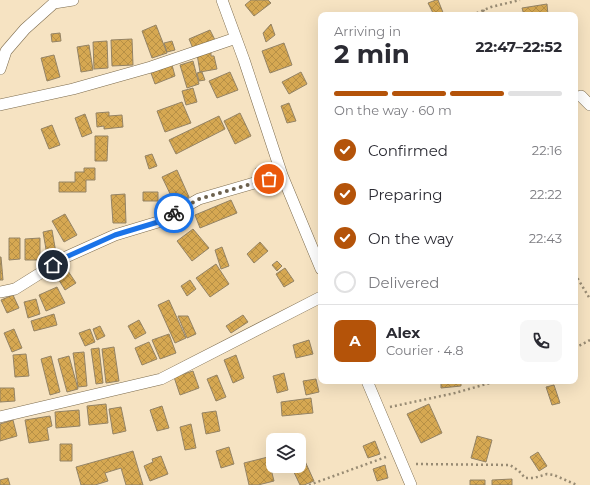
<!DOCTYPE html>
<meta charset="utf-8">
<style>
body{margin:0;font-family:Montserrat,sans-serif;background:#f7f7f7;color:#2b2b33;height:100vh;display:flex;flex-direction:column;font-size:15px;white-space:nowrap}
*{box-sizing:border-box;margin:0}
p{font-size:13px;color:#7c7c81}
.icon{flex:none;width:22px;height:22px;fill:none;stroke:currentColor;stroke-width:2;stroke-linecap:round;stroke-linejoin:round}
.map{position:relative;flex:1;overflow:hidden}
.drawer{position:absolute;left:318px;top:12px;width:260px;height:372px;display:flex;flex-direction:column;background:#fff;border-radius:8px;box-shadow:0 4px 16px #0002}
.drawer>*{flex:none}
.controls{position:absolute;left:266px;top:433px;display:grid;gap:8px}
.controls a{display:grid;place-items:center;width:40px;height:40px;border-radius:8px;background:#fff;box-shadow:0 4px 16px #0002;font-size:20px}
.pin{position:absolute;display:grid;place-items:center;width:34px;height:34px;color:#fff;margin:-17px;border:2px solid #fff;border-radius:50%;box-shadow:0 1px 4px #0007}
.courier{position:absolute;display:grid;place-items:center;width:40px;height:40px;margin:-20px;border:3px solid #1a73e8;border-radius:50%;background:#fff;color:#222;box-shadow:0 1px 5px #0007}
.head em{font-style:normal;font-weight:700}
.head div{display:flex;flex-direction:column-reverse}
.head{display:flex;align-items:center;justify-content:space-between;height:68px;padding:0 16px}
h1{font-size:26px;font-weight:700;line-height:30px}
.bar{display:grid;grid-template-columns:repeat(4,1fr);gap:6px 4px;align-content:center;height:48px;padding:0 16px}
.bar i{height:5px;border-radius:3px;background:#e1e1e2}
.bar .on{background:#b45309}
.bar p{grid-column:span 4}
.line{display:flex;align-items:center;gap:10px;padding:0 16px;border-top:1px solid #e1e1e2}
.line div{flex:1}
.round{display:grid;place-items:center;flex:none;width:42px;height:42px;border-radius:8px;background:#f7f7f7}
ol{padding:0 16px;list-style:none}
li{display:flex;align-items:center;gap:12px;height:44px}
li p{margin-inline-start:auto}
li .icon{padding:4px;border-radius:50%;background:#b45309;color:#fff;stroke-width:4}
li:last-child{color:#7c7c81}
li i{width:22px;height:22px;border:2px solid #e1e1e2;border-radius:50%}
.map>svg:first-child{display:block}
</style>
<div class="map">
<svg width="590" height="485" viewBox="0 0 590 485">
<defs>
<pattern id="building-cross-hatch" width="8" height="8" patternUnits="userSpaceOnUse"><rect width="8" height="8" fill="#d6a852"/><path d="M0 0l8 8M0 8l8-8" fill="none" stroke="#b79046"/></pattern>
</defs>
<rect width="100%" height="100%" fill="#f6e3c2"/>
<!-- building -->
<path fill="url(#building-cross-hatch)" stroke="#948365" d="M251,0H268L271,3L254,16L245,5Z
M436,0H438L444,15H434L428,3Z
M547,4L548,15H524L522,8Z
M271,24L275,35L266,42L263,33Z
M156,25L167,53L152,58L142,31Z
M210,30L216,42L194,51L189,39Z
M60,33L61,41L52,42L51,34Z
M132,39L133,65L112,66L111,40Z
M107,41L108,68L94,69L93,42Z
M172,41L175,50L167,52L164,43Z
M284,43L292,65L270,73L262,51Z
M89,45L93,70L81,72L77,47Z
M211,52V56H214L217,69L200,72L197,54Z
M54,55L60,77L47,81L41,58Z
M193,61L199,84L187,88L180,65Z
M172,65L175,76L155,84L151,73Z
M200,72H202L205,80L199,81L197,73Z
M230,72L238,90L217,98L209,81Z
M301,72L307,84L289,94L282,82Z
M193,88L197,102L186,105L182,91Z
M182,102L191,123L165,132L157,111Z
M289,103L296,121L287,123L281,106Z
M109,112V116L122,115L123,127L104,129V126L97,127L96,113Z
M240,113L251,136L235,144L224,121Z
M85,114L92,133L82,137L75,118Z
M219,116L225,129L176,154L169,140Z
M52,125L60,145L49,149L41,129Z
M95,136H108L107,161H95Z
M152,154L157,166L149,169L145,156Z
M261,165L268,174L262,178L255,169Z
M84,168H95V180H86V192H59V182H75V172H84Z
M177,170L189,197L175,204L162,177Z
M143,192H158V201H143Z
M125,194L126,223H113L111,195Z
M231,200L237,213L200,228L195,215Z
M65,214L77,235L64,242L52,221Z
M193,229L209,248L192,261L177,241Z
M52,230L56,253L47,255L43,232Z
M9,238H20V259L9,260Z
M40,238V260H25V239Z
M260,242L268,251L254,263L247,254Z
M222,247L229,266L221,269L215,250Z
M0,257H1L3,280H0Z
M277,261L282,266L277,271L272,265Z
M216,264L229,284L210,297L196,278Z
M64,265L76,283L65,290L54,272Z
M285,268L294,281L284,287L276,274Z
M190,280L196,289L187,296L181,286Z
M57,287L65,303L46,311L39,295Z
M13,295L19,308L7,313L1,300Z
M36,299L40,314L28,318L24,302Z
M169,300L186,338L175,343L158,305Z
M54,314L57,325L34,331L31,321Z
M243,315L248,322L231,333L226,326Z
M178,316H188L196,334L187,338Z
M139,320L146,333L135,339L128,326Z
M100,326L105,336L97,340L93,329Z
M14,329L22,348L12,352L4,333Z
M90,329L95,342L85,346L79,333Z
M169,334L176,353L160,359L152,340Z
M309,340L313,354L296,358L293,345Z
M149,342L157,359L142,365L135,348Z
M114,347L119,381L106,383L102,349Z
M99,348L103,383L96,384L91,349Z
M84,352L87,386L78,387L73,353Z
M26,354L29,376L15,377L13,355Z
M236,355L244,378L233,383L224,360Z
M51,356L60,392L50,395L41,359Z
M69,356L78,389L67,392L58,359Z
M193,371L199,388L180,395L174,377Z
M284,373L288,390L277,393L273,376Z
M217,375L226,397L216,401L207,379Z
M316,379L319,392L306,395L303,381Z
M441,381H461V386L441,388Z
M554,385L560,403L552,405L546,387Z
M0,388H14L15,401L0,402Z
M311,398L313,413L282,416L281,402Z
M106,404L108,423L89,425L87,406Z
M429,404L442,433L421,443L407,414Z
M162,406L169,428L157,431L150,410Z
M121,407L126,431L113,434L109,409Z
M79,410L80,426L56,428L55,412Z
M216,411L220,431L206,434L202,413Z
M50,416L52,426L47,428L49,440L29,443L25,420Z
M13,420L17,436L0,441V424Z
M191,424L196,448L185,450L180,427Z
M477,436L492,440L486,462L471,458Z
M375,441L380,454L368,458L363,446Z
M60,444H72V461H60Z
M229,447L234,464L221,468L216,451Z
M299,448L314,481L304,485H300L291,466H299Z
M133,451L143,485H126L121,468L105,473L108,481L95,485H81L76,467Z
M538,452L547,466L539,471L530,457Z
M161,456L168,474L150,481L144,466L153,462L152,459Z
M268,457L274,481L258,485H249L244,463Z
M385,465L388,478L377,481L373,469Z
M8,478L10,485H0V480Z
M512,479V485H492V480Z
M470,480H485V485H470Z"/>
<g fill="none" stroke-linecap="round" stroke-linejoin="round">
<defs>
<path id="minor" d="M222,0L244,60L282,175L321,269
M0,69L6,51L25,29L54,3L73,0
M581,96L590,105
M0,105L73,89L151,67L236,38
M0,292L15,289L66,257L115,235L158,222L199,199L282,175
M367,381L411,485
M0,417L161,379L321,297"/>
</defs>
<!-- minor casing -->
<use href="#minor" stroke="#7c6b4d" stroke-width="12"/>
<!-- path -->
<path stroke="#988b73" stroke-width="2.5" stroke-dasharray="2 3" stroke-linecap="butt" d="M483,10L487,15
M472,15L491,7L520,0
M575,274L590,299
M575,348L590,340
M390,407L455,393L497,381
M416,464L510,465L519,471L525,478H534L547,474L554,475L577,485
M309,485L386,457"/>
<!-- minor -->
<use href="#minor" stroke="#fff" stroke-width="11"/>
</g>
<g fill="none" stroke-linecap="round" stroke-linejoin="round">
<!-- done -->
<path stroke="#6c614e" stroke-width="4" stroke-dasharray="0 7.2" d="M174,213L199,199L269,179"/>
<!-- route -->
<path stroke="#1a73e8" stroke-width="5" d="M53,265L66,257L115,235L158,222L174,213"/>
</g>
</svg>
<div class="controls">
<a><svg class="icon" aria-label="layers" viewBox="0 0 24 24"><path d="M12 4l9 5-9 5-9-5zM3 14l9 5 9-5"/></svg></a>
</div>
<div class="pin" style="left:269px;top:179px;background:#ea580c"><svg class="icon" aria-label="bag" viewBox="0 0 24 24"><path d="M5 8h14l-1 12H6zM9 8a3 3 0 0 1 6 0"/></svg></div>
<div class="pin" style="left:53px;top:265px;background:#1f2937"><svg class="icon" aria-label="home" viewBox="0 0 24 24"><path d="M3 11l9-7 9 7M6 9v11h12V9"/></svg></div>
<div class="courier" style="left:174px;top:213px"><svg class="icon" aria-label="bike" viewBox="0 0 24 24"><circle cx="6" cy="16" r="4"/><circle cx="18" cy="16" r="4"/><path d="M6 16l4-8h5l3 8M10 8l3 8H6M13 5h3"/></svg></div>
<section class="drawer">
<div class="head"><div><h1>2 min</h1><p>Arriving in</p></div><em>22:47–22:52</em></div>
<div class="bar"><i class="on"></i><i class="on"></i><i class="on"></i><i></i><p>On the way · 60 m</p></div>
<ol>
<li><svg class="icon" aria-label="check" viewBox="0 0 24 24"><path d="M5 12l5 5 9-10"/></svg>Confirmed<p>22:16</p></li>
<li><svg class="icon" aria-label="check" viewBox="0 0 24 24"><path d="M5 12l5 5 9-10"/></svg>Preparing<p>22:22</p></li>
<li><svg class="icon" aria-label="check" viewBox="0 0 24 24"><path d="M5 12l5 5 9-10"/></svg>On the way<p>22:43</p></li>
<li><i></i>Delivered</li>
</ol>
<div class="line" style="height:72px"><b class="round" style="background:#b45309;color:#fff">A</b><div><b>Alex</b><p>Courier · 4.8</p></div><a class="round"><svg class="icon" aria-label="phone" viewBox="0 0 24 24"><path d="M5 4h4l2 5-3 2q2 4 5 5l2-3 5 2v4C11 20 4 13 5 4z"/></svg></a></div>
</section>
</div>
